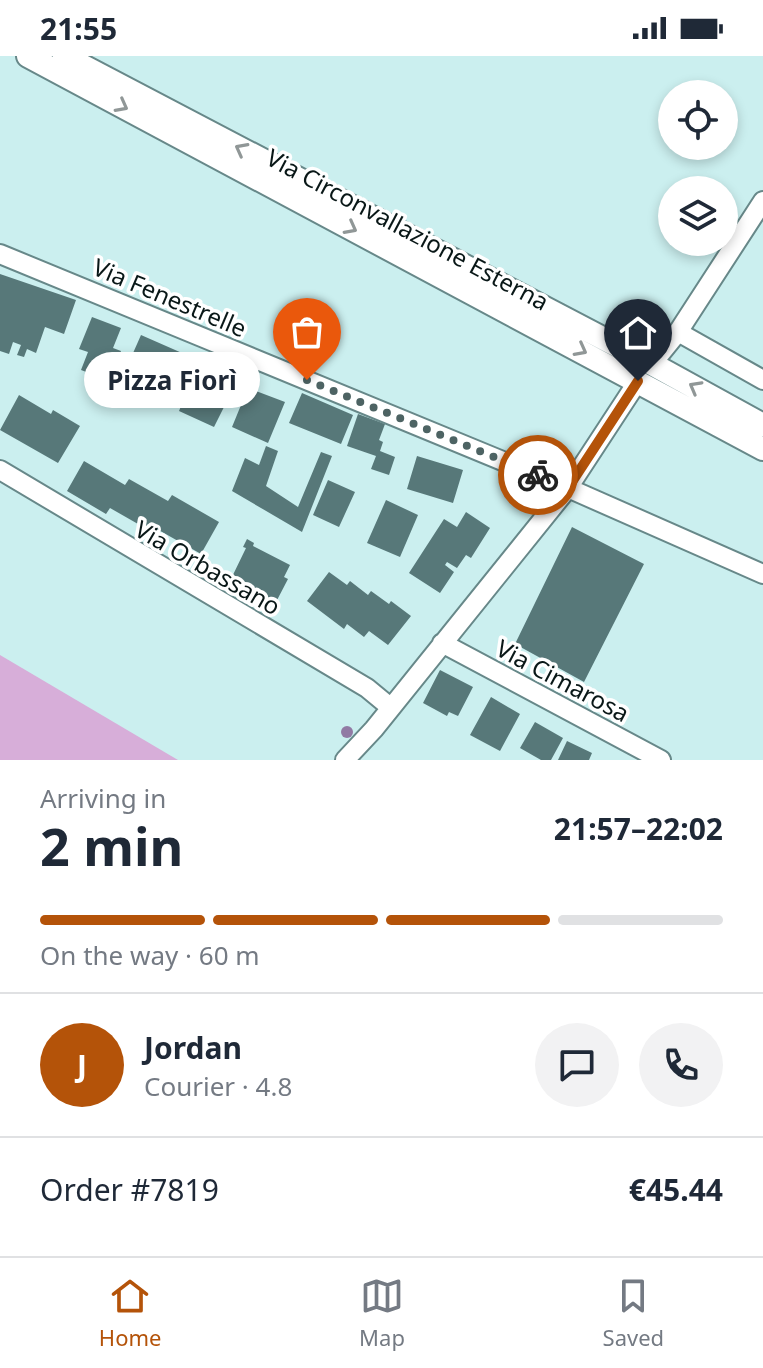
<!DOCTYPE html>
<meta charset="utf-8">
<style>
body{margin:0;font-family:"Noto Sans",sans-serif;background:#f2f2f3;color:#1f2937;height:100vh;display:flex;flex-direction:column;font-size:30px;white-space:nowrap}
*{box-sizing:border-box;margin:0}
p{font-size:26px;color:#747a83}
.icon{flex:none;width:44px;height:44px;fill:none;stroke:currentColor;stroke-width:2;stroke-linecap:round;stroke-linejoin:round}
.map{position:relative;height:704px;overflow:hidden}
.details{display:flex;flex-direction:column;background:#fff;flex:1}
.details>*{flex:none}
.buttons{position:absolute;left:658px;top:24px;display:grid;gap:16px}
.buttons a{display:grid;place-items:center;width:80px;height:80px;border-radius:50%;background:#fff;box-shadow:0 4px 12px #0003;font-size:40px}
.pin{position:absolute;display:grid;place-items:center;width:68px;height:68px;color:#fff;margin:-82px -34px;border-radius:50% 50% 50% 0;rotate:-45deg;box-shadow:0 0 8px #0007}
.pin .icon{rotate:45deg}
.courier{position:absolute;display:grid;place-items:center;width:80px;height:80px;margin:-40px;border:6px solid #b45309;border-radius:50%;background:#fff;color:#222;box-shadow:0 2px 10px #0007}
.bubble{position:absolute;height:56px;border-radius:28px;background:#fff;box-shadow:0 4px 12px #0003;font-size:26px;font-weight:700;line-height:56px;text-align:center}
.headline em{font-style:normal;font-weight:700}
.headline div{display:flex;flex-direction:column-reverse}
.headline{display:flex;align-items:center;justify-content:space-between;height:136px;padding:0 40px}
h1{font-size:52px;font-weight:700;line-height:60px}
.bar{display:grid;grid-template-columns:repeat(4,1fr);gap:12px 8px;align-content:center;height:96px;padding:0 40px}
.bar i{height:10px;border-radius:6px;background:#e0e1e3}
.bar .on{background:#b45309}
.bar p{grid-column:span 4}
.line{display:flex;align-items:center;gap:20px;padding:0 40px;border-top:2px solid #e0e1e3}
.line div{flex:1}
.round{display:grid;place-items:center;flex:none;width:84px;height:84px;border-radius:42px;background:#f2f2f3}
.status{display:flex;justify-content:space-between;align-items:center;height:56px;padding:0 40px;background:#fff;direction:ltr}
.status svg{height:22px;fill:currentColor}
.tab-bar{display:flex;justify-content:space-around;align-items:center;height:112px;border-top:2px solid #e0e1e3;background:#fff;font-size:22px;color:#747a83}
.tab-bar a{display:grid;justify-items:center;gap:4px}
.tab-bar .on{color:#b45309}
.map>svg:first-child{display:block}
</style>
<div class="status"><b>21:55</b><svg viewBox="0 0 49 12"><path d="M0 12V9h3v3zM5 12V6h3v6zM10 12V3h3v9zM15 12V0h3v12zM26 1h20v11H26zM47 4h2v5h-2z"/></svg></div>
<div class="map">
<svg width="763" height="704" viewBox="0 0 763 704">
<rect width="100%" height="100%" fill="#cbefef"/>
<!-- green -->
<path fill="#d7aed9" d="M0,599L178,704H0Z"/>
<!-- building -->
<path fill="#577879" d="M0,218L76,244L64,278L45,271L36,297L27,293L24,301L17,299L21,289L13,286L9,298L0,295Z
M92,261L121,272L113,292L121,295L110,325L81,314L88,296L79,293Z
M141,279L182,297L166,332L126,313Z
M196,314L235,329L214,371L179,355Z
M248,332L285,346L268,387L232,371Z
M302,337L353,359L341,388L289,367Z
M19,339L51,358L53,354L80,370L58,407L0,374Z
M358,358L385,368L379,384L383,386L380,395L395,401L389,419L371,413L376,400L347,390Z
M266,390L278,395L266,430L298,451L321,396L332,400L302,476L232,435L245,402L259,409Z
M417,400L463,414L453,447L407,433Z
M84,405L125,429L129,423L168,445L172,439L219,466L201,498L148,468L145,472L110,452L106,458L67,435Z
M328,424L355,436L339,471L313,459Z
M386,444L418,459L400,501L367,487Z
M466,456L490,472L471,502L466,499L457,512L447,506L445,509L454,516L440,537L409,517L444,463L457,471Z
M572,471L644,508L584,626L515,588Z
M247,483L254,487L253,490L290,509L284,521L288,523L275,548L230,525L246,492L243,491Z
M329,516L347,529L350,525L368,539L371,535L389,548L391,545L411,560L388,589L369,575L364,581L347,568L344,573L307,545Z
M440,614L473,631L458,660L449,656L447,660L423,647Z
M491,641L520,658L500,695L470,679Z
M535,666L563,682L551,704H541L520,692Z
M567,685L592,697L589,704H558Z"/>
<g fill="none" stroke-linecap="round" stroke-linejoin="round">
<defs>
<path id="minor" d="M0,198L568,432L763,518
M678,276L763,324
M652,308L678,276L763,145
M0,414L367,632L390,651
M442,587L661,704
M345,704L374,673L568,432L638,325"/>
<path id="major" d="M28,0L763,393
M64,0L652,308L763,369"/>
</defs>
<!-- minor casing -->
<use href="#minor" stroke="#678889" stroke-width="22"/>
<!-- major casing -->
<use href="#major" stroke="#678889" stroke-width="26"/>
<!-- minor -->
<use href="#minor" stroke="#fff" stroke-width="18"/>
<!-- major -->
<use href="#major" stroke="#fff" stroke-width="22"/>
</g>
<!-- trees -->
<circle fill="#917aa4" cx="347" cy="676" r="6"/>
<!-- one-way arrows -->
<defs><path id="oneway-chevron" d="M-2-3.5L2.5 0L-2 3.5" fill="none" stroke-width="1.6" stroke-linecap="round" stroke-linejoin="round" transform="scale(2)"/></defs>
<g stroke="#909797">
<use href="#oneway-chevron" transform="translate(122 50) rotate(28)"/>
<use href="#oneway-chevron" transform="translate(241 93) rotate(-152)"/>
<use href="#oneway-chevron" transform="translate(351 172) rotate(28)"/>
<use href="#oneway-chevron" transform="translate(581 294) rotate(28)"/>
<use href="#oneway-chevron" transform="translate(695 331) rotate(-151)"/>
</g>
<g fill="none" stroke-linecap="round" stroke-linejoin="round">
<!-- done -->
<path stroke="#4d6363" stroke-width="8" stroke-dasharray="0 14.4" d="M307,324L538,419"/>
<!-- route -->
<path stroke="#b45309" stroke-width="10" d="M538,419L568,432L638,325"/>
</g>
<g text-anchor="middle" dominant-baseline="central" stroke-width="7" stroke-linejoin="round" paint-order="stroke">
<!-- street labels -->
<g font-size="24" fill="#091717" stroke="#fff">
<text transform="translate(408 173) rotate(28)">Via Circonvallazione Esterna</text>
<text transform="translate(170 241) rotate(23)">Via Fenestrelle</text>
<text transform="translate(208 511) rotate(30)">Via Orbassano</text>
<text transform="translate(563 624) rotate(28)">Via Cimarosa</text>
</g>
</g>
</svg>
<div class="buttons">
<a><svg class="icon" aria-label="locate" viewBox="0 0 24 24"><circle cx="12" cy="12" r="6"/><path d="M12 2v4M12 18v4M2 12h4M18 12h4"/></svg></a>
<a><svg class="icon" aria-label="layers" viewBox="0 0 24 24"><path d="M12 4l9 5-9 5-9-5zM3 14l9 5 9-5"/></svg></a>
</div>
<div class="pin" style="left:307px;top:324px;background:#ea580c"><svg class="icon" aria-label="bag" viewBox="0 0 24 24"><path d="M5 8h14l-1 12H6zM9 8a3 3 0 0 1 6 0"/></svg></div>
<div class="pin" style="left:638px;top:325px;background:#1f2937"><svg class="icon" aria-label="home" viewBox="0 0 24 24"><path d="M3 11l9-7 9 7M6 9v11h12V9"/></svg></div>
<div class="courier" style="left:538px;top:419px"><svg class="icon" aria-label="bike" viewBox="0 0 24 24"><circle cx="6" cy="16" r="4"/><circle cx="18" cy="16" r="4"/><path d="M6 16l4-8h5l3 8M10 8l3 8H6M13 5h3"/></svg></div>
<div class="bubble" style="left:84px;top:296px;width:176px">Pizza Fiorì</div>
</div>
<section class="details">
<div class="headline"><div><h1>2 min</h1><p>Arriving in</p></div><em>21:57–22:02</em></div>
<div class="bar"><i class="on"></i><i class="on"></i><i class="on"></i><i></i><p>On the way · 60 m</p></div>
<div class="line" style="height:144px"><b class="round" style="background:#b45309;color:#fff">J</b><div><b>Jordan</b><p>Courier · 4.8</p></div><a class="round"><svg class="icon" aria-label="chat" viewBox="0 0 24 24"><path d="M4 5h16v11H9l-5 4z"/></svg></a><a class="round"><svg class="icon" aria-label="phone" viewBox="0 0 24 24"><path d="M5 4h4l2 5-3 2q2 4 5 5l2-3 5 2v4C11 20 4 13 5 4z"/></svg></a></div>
<div class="line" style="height:104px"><div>Order #7819</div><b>€45.44</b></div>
</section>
<nav class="tab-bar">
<a class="on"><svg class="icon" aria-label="home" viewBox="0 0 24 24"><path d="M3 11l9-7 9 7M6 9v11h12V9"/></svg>Home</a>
<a><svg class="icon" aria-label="map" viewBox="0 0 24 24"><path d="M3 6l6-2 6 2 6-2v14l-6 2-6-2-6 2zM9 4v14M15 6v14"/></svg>Map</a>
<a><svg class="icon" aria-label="saved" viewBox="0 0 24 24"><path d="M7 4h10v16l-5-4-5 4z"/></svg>Saved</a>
</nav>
